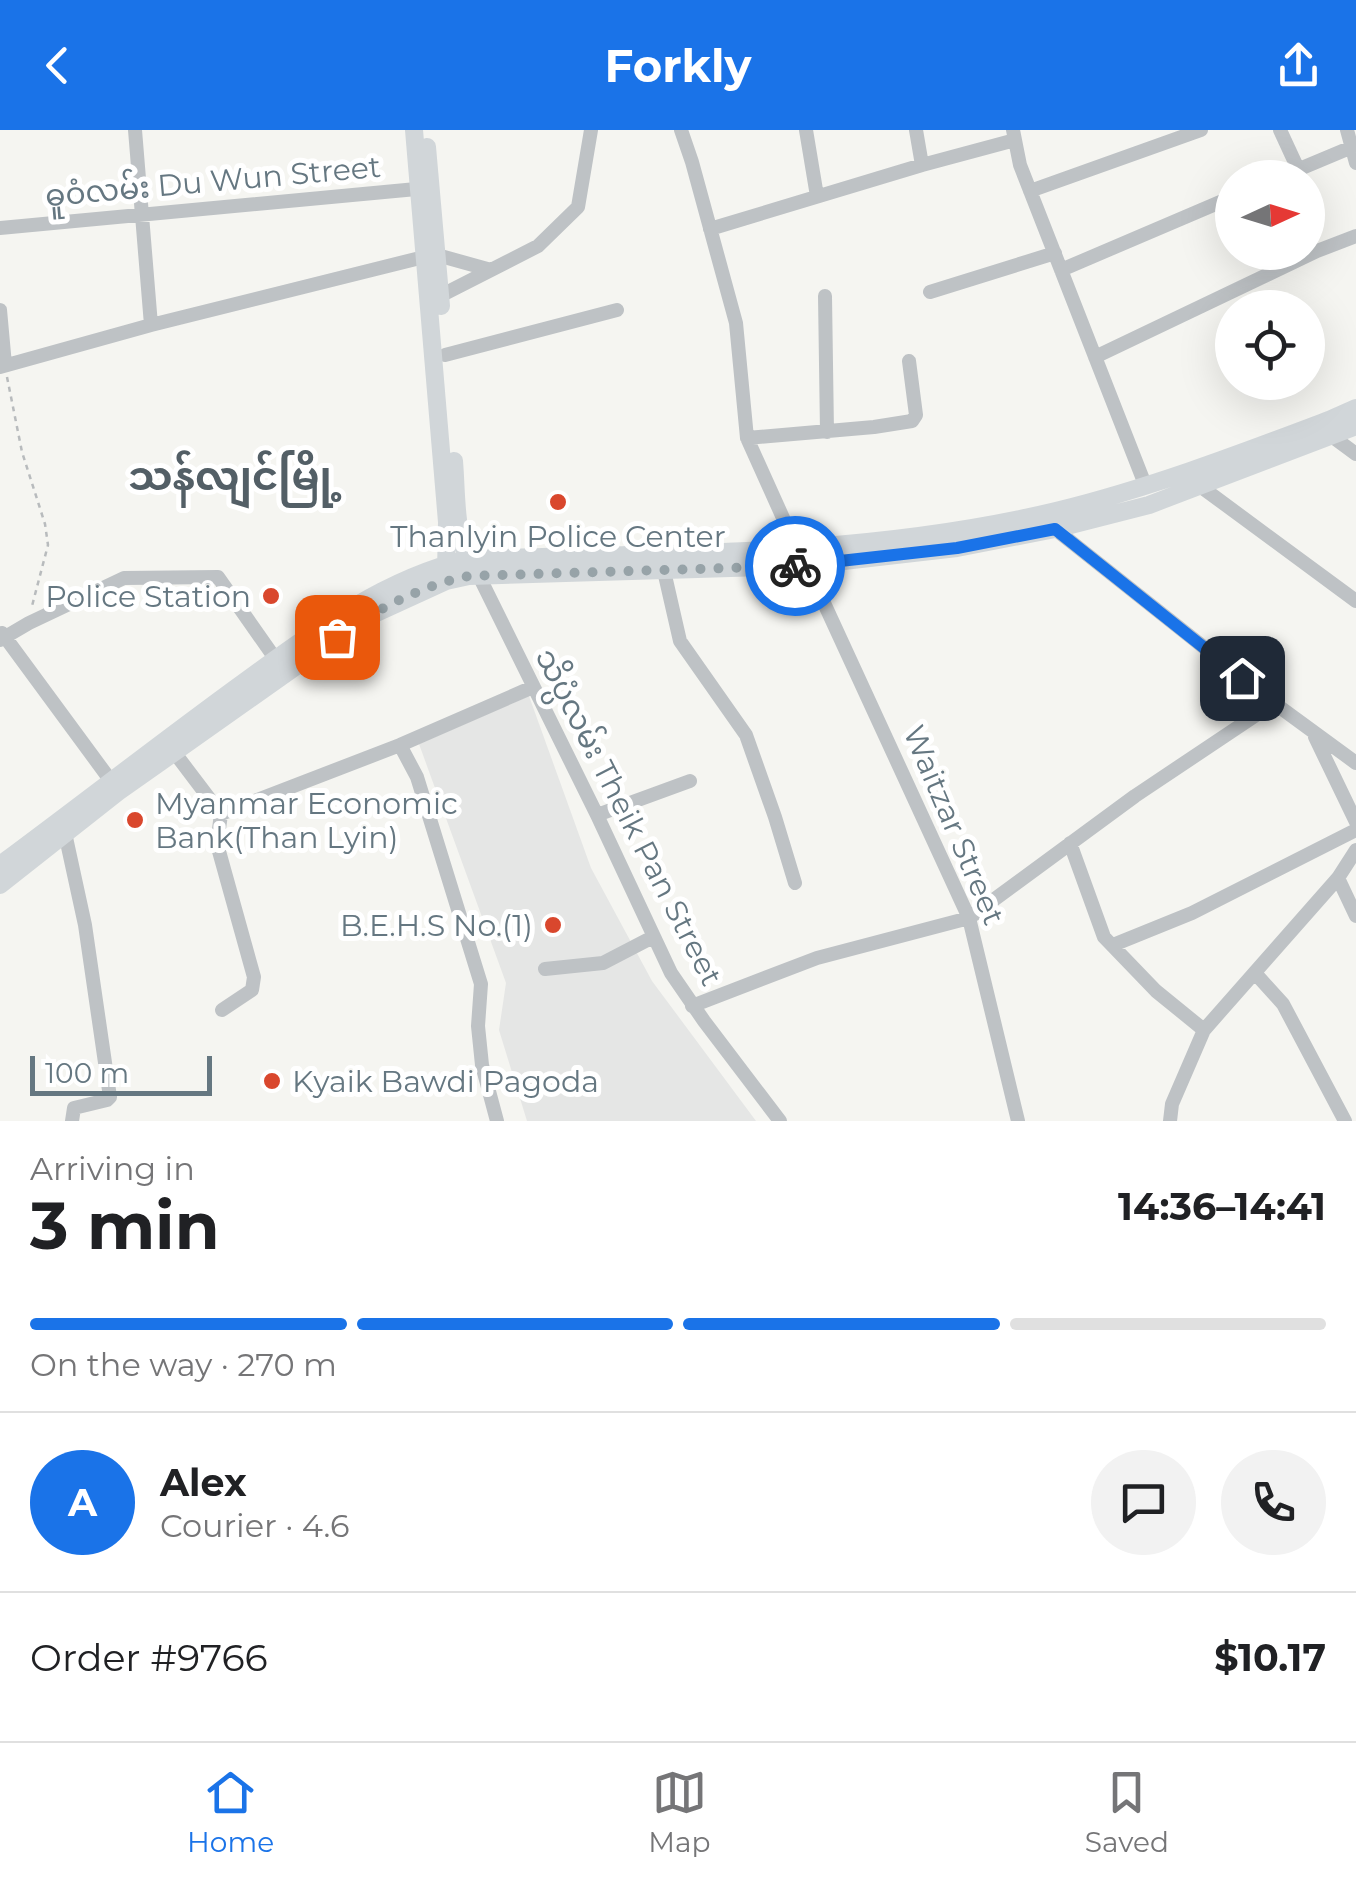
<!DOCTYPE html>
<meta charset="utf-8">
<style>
body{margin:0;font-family:Montserrat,"Noto Sans Myanmar",sans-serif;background:#f2f2f2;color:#202124;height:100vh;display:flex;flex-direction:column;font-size:38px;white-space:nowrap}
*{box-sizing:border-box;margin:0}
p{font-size:32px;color:#757577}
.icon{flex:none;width:55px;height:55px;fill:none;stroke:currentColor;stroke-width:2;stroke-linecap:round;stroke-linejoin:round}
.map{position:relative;height:991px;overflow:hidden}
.side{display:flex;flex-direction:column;background:#fff;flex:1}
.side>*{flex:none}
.needle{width:65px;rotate:86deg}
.buttons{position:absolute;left:1215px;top:30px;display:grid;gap:20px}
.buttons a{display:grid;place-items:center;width:110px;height:110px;border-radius:50%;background:#fff;box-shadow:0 10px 40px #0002;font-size:50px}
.scale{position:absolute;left:30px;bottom:25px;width:182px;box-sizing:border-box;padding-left:10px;border:5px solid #657781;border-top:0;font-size:28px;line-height:35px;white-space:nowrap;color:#657781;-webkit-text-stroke:8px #fff;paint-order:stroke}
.pin{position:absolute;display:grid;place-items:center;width:85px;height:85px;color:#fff;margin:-42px;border-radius:20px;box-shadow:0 5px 15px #0006}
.courier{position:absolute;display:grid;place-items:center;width:100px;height:100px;margin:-50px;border:8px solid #1a73e8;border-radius:50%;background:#fff;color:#222;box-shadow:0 2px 12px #0007}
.headline em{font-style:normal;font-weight:700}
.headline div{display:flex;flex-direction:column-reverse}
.headline{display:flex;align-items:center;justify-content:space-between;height:170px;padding:0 30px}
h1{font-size:65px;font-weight:700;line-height:75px}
.bar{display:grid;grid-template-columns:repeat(4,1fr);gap:15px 10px;align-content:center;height:120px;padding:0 30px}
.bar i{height:12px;border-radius:8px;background:#e0e0e0}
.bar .active{background:#1a73e8}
.bar p{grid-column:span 4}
.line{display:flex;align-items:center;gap:25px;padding:0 30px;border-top:2px solid #e0e0e0}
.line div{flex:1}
.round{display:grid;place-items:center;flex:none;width:105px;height:105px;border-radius:52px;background:#f2f2f2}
header{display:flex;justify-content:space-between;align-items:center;height:130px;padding:0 30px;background:#1a73e8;color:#fff;font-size:45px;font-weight:700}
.tabs{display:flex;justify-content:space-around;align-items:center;height:140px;border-top:2px solid #e0e0e0;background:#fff;font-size:28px;color:#757577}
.tabs a{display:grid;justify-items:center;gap:5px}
.tabs .active{color:#1a73e8}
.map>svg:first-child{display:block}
</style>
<header><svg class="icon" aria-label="back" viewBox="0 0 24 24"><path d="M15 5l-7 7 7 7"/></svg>Forkly<svg class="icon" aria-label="share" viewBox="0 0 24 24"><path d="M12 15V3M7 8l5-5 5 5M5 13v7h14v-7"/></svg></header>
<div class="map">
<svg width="1356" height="991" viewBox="0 0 1356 991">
<rect width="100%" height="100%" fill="#f5f5f1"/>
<!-- built -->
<path fill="#e5e6e5" d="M529,566L591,738L652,851L756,991H527L499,900L506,853L419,614Z"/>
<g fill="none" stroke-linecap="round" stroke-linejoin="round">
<!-- path -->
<path stroke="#b8bbbd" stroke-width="2.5" stroke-dasharray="5 5" stroke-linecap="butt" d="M7,247L22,322L45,394L48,415L32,476"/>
<!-- minor -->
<path stroke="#bec2c5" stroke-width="14" d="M135,0L151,195
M681,0L692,32L736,193L747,308L797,419
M806,0L817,66
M916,0L922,35
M1013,0L1020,35L1146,357
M1280,0L1298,39
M1347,0L1356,33
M1278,48L1352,17
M1030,61L1201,0
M0,98L427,58
M710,99L922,35L1015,10
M1061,140L1232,67
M930,162L1055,123
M440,166L538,116L578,77L591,0
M825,166L827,302
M0,180L5,235
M445,225L617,180
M1095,227L1317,121L1356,106
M0,237L151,195L424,127L437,125L491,140
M1333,307L1356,324
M747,308L874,297L912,291L916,285L909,231
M1200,356L1356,471
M1055,399L1274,573L1356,633
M800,436L818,460L969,788L1018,991
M664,441L680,511L746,605L775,687L795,753
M479,446L597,685L671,843L704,891L780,991
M2,503L111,651
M0,510L29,493L124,448L218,447L279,534
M1315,607L1356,692
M168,614L221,684L217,714L254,847L252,860L222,880
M400,615L417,647L481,854L478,896L482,935L497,991
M221,684L400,615L533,557
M597,685L690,651
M65,703L85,795L110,967L107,970L74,978L72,991
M1070,713L1104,807L1156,861L1204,900
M1338,748L1356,786
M1113,815L1192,783L1356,700
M545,839L603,833L653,807
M1255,843L1283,874L1345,991
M692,876L817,828L969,788L1135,666L1274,573
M1170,991L1172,974L1204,900L1338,748L1356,720"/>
<!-- major -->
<path stroke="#d1d6d9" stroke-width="18" d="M414,0L447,392L446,443
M427,17L441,176
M454,331C457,365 454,408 473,437
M0,735C81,675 159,614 240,555C310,504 382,449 467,429C664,423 864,427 1056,381C1150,358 1239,324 1329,290L1356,278
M0,755L118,662L363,489L446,451L469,446L800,436L957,418L1055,399L1149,375L1356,296"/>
</g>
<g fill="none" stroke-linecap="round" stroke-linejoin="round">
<!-- done -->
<path stroke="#97a3a8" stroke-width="10" stroke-dasharray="0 18" d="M337,507C375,480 423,455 469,446L795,436"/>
<!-- route -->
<path stroke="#1a73e8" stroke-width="12" d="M795,436L957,418L1055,399L1242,548"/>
</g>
<!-- markers -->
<g fill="#d9472d" stroke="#fff" stroke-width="4">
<circle cx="558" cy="372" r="10"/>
<circle cx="271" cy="466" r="10"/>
<circle cx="135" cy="690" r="10"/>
<circle cx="553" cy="795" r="10"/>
<circle cx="272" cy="951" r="10"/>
</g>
<g text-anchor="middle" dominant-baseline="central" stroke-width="10" stroke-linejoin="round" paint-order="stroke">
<!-- street labels -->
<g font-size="30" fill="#657781" stroke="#fff">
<text transform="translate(213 51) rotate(-5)">ဓူဝံလမ်း Du Wun Street</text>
<text transform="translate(629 687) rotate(63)">သိပ္ပံလမ်း Theik Pan Street</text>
<text transform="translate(954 695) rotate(67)">Waitzar Street</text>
</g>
<!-- poi labels -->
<g font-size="30" fill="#657781" stroke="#fff" text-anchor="end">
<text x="558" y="406" text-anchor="middle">Thanlyin Police Center</text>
<text x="251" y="466">Police Station</text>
<text x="155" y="673" text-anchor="start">Myanmar Economic<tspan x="155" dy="34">Bank(Than Lyin)</tspan></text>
<text x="533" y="795">B.E.H.S No.(1)</text>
<text x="292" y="951" text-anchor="start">Kyaik Bawdi Pagoda</text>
</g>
<!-- district labels -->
<g font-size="40" font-weight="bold" fill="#535f66" stroke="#fff">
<text x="235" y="345">သန်လျင်မြို့</text>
</g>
</g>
</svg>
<div class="buttons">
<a><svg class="needle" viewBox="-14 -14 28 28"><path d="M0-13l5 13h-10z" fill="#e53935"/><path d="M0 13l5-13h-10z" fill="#757577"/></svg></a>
<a><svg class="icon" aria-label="locate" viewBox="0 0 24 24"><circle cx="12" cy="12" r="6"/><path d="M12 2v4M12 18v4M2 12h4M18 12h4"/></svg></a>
</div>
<div class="scale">100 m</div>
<div class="pin" style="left:337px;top:507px;background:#ea580c"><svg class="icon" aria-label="bag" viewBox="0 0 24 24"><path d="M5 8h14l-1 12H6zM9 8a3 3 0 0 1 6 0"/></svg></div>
<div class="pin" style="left:1242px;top:548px;background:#1f2937"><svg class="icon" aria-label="home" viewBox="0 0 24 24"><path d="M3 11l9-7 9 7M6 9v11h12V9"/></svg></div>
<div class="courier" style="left:795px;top:436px"><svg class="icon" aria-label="bike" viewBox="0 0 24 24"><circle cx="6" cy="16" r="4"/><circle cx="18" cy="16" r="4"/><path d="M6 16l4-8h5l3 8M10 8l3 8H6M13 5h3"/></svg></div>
</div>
<section class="side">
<div class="headline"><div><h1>3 min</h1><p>Arriving in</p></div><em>14:36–14:41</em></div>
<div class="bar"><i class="active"></i><i class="active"></i><i class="active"></i><i></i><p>On the way · 270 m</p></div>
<div class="line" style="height:180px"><b class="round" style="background:#1a73e8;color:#fff">A</b><div><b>Alex</b><p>Courier · 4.6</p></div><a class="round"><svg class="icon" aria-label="chat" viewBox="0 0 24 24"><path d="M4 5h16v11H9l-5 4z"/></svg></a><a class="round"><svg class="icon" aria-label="phone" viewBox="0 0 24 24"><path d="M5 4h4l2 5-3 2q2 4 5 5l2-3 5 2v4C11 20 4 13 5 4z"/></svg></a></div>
<div class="line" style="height:130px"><div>Order #9766</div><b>$10.17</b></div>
</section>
<nav class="tabs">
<a class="active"><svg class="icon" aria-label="home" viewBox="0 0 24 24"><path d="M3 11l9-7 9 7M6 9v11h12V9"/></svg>Home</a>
<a><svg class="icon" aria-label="map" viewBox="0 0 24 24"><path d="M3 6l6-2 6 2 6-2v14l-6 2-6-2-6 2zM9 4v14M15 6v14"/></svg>Map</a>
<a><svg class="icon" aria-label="saved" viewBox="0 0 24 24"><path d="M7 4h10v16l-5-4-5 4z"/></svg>Saved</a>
</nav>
